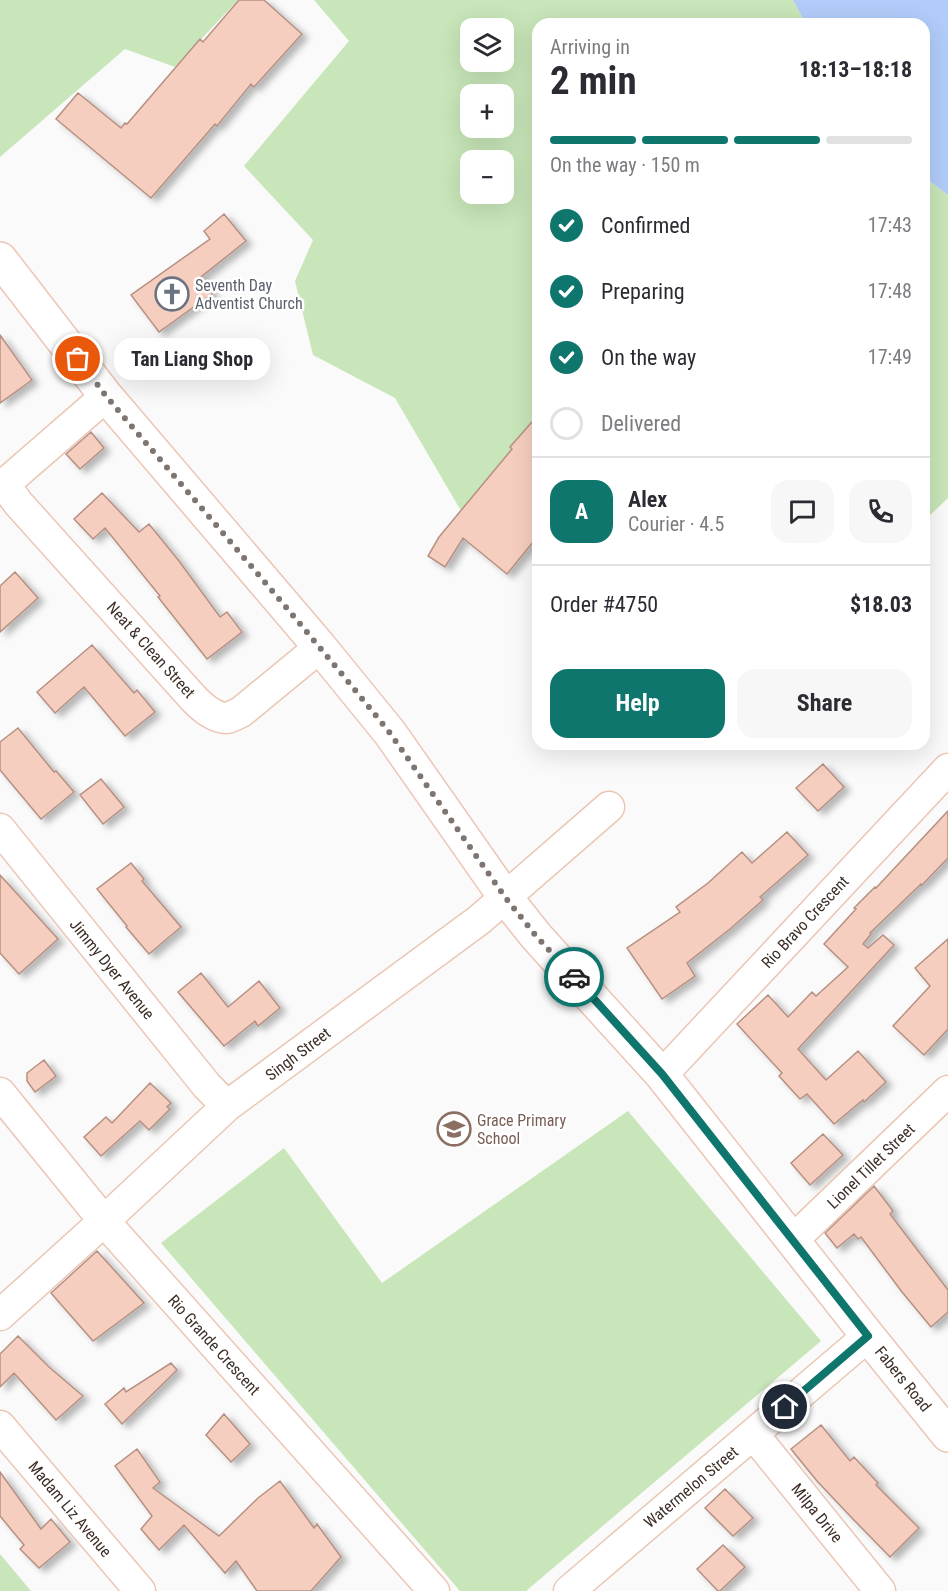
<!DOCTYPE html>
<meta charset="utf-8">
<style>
body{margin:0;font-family:"Roboto Condensed",sans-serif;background:#f7f7f7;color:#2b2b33;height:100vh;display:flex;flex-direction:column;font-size:22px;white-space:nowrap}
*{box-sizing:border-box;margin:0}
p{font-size:20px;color:#7c7c81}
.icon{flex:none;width:33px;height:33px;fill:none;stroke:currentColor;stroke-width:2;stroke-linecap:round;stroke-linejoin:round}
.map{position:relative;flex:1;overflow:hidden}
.side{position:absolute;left:532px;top:18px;width:398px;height:732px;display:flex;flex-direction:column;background:#fff;border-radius:18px;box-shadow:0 6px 24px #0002}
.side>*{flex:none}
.controls{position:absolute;left:460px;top:18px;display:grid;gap:12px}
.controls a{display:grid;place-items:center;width:54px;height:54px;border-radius:12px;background:#fff;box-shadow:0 6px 24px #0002;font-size:30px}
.pin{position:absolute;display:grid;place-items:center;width:51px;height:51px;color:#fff;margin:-26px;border:3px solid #fff;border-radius:50%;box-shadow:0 2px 6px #0007}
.courier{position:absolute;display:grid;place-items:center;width:60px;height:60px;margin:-30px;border:4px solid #0f766e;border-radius:50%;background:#fff;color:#222;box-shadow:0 2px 8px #0007}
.bubble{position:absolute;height:42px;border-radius:18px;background:#fff;box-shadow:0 6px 24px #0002;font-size:20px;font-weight:700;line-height:42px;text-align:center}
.overview em{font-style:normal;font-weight:700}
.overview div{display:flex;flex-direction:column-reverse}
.overview{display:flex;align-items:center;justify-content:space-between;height:102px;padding:0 18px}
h1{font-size:39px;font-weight:700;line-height:45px}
.bar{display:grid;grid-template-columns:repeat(4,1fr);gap:9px 6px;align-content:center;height:72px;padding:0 18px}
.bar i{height:8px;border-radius:4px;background:#e1e1e2}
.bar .on{background:#0f766e}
.bar p{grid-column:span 4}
.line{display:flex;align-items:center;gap:15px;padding:0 18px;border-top:2px solid #e1e1e2}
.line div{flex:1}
.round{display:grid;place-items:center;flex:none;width:63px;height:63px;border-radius:18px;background:#f7f7f7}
ol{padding:0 18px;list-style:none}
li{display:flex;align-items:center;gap:18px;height:66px}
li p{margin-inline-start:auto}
li .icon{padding:6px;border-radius:50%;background:#0f766e;color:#fff;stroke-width:4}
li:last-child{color:#7c7c81}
li i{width:33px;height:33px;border:3px solid #e1e1e2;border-radius:50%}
.button{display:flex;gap:12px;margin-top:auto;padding:12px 18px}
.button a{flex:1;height:69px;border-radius:18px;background:#0f766e;color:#fff;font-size:24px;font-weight:700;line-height:69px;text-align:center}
.button a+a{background:#f7f7f7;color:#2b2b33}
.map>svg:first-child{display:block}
</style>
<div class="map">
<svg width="948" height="1591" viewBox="0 0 948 1591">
<defs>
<filter id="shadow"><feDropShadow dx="6" dy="4" stdDeviation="3" flood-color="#0004"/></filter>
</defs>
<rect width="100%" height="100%" fill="#fafafa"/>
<!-- green -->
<path fill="#c8e6b9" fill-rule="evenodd" d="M0,0H238L175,67L125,49L0,157Z
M314,0H793L806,24H538V440L464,516L395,398L313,355L295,281L313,240L244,166L349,41ZM471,28H504V62H471ZM471,94H504V128H471ZM471,160H504V194H471Z
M924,177L948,195V498L924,521Z
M628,1111L821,1341L526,1591H460L161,1243L284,1148L382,1283Z
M0,1554L31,1591H0Z"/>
<!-- water -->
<path fill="#b1ccf9" d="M793,0H948V195L924,177V24H806Z"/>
<!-- building -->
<path fill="#f6cebf" stroke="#b69082" stroke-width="1.5" filter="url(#shadow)" d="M239,0H264L302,34L254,87L251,84L217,126L215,124L151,198L56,119L78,93L121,128L125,123L127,124L200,39L203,42Z
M224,214L246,241L201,277L213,293L159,332L131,295L210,239L204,231Z
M0,335L32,380L0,403Z
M538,415V536L507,574L463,538L445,567L428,556L439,537L512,449L510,447Z
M91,432L104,448L80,469L66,454Z
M102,493L139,532L149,524L179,561L220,617L227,612L242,632L207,659L158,597L160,596L105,528L93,539L74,519Z
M15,572L38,598L0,632V586Z
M92,645L134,693L137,690L155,712L125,736L84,687L55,713L37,692Z
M18,728L54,772L56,771L74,792L41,819L0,770V742Z
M823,764L844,787L818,811L796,788Z
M101,779L124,807L103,824L80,795Z
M948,811V858L922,885L921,884L870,933L871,934L863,944L868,948L883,935L894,945L798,1049L826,1080L858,1051L886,1082L864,1102L863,1100L834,1124L807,1094L800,1099L779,1076L782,1073L737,1024L768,995L788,1017L812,992L816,996L848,967L824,944L856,909L854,908L875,887L876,888Z
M787,832L808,855L760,897L763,900L730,929L687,963L695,976L662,999L627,948L680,912L676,907L708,883L742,852L752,863Z
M131,863L144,879L142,881L181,927L149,954L126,927L127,926L97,889Z
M0,875L58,939L19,974L0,953Z
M948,939V1029L924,1055L893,1026L930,986L915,968Z
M201,973L228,1007L259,981L280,1008L258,1026L255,1021L224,1046L178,992Z
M44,1060L56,1076L35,1092L27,1081V1073Z
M150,1083L171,1103L167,1107L170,1109L149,1130L140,1121L101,1156L84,1137L106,1117L112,1123Z
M823,1134L843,1155L810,1185L791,1163Z
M874,1186L893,1211L890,1214L948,1290V1312L931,1327L902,1292L861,1237L858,1239L854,1234L837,1248L825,1233Z
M97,1251L144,1303L93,1341L51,1293Z
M18,1336L49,1367L83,1396L56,1420L14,1373L0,1387V1354Z
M171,1363L177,1370L122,1424L105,1404L124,1388L126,1392Z
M224,1414L250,1444L231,1462L206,1435Z
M821,1425L850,1461L854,1457L878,1483L876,1485L919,1528L890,1557L852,1518L817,1481L791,1449Z
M137,1449L160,1482L153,1488L219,1536L258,1498L280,1481L314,1528L317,1524L341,1557L311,1591H257L236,1561L225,1573L184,1525L159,1550L141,1529L152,1516L115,1466Z
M0,1472L41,1529L51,1519L70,1542L39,1568L20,1549L24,1545L0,1516Z
M725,1489L753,1518L733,1536L705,1508Z
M723,1545L745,1567L720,1591H718L697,1569Z"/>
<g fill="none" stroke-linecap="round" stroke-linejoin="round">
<defs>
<path id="minor" d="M4,484L18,503L194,699C202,707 214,718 227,718C231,717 237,714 241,712L320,647
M0,488L106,396
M0,829L207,1086L227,1106
M662,1075L948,769
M0,1093L104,1221L434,1591
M793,1240L948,1091
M0,1315L104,1221L227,1106L479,920L609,807
M0,1426L140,1591
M753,1434L880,1591
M569,1591L868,1336"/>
<path id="major" d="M0,259L106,396L320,647L390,733L505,897L536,936L662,1075L868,1336L948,1435"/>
</defs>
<!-- minor casing -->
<use href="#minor" stroke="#ebc6b4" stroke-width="33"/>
<!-- major casing -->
<use href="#major" stroke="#ebc6b4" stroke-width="36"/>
<!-- minor -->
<use href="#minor" stroke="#fff" stroke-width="30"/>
<!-- major -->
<use href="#major" stroke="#fff" stroke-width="33"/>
</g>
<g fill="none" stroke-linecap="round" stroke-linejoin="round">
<!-- done -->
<path stroke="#7e7570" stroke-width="6" stroke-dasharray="0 10.8" d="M78,359L106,396C201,508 298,619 390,733L505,897L536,936L574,977"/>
<!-- route -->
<path stroke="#0f766e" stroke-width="8" d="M574,977L662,1074L868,1336L785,1407"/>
</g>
<!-- icons -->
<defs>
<symbol id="church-ring" viewBox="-11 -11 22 22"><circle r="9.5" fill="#fff" stroke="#6b7280" stroke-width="1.5"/><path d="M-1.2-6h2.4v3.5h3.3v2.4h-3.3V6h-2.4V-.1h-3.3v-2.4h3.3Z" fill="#6b7280"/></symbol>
<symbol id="school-ring" viewBox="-11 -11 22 22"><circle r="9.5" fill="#fff" stroke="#8d6e63" stroke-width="1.5"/><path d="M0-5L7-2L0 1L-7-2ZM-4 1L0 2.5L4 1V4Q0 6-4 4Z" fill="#8d6e63"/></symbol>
</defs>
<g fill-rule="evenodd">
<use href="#church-ring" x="153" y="275" width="38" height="38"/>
<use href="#school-ring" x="435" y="1110" width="38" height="38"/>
</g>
<g text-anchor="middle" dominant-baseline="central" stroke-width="5" stroke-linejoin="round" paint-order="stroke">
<!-- worship labels -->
<g font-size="16" fill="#5b616d" stroke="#fff" text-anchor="start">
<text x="195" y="285">Seventh Day<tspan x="195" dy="18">Adventist Church</tspan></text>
</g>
<!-- street labels -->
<g font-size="16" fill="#3c2e26" stroke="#fff">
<text transform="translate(151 650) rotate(48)">Neat &amp; Clean Street</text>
<text transform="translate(805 922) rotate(-47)">Rio Bravo Crescent</text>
<text transform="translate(112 969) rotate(51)">Jimmy Dyer Avenue</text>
<text transform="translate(298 1054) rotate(-37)">Singh Street</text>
<text transform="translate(871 1166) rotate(-44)">Lionel Tillet Street</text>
<text transform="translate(214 1345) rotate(48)">Rio Grande Crescent</text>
<text transform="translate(903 1379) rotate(51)">Fabers Road</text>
<text transform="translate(691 1487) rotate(-40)">Watermelon Street</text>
<text transform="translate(70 1509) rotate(50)">Madam Liz Avenue</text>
<text transform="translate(817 1513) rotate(51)">Milpa Drive</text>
</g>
<!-- education labels -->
<g font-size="16" fill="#785e54" stroke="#fff" text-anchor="start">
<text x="477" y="1120">Grace Primary<tspan x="477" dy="18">School</tspan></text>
</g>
</g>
</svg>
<div class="controls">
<a><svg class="icon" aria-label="layers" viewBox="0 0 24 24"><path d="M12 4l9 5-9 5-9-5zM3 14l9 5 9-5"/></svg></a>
<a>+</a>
<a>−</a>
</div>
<div class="pin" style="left:78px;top:359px;background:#ea580c"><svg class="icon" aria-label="bag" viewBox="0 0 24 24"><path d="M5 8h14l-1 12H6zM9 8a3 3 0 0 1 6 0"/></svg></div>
<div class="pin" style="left:785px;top:1407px;background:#1f2937"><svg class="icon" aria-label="home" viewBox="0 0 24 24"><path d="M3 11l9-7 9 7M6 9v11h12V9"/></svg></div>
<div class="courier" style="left:574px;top:977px"><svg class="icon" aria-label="car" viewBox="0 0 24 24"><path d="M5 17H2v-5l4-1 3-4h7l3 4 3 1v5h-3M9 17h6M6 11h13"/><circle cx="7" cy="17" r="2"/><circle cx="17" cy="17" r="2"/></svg></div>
<div class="bubble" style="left:114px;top:338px;width:156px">Tan Liang Shop</div>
<section class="side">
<div class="overview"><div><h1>2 min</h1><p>Arriving in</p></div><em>18:13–18:18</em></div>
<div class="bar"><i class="on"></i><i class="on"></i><i class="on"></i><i></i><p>On the way · 150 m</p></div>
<ol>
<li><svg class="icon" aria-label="check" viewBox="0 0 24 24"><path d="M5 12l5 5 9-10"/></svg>Confirmed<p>17:43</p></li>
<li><svg class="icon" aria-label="check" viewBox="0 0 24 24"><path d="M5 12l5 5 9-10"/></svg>Preparing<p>17:48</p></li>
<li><svg class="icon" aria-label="check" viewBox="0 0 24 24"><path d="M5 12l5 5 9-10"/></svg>On the way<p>17:49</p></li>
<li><i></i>Delivered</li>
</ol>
<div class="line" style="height:108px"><b class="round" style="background:#0f766e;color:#fff">A</b><div><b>Alex</b><p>Courier · 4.5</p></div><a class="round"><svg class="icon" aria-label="chat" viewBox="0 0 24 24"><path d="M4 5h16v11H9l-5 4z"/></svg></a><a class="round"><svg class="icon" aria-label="phone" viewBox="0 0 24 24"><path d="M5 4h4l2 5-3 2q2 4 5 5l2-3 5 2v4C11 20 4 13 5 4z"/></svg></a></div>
<div class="line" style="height:78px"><div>Order #4750</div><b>$18.03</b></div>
<div class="button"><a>Help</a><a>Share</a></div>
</section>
</div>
